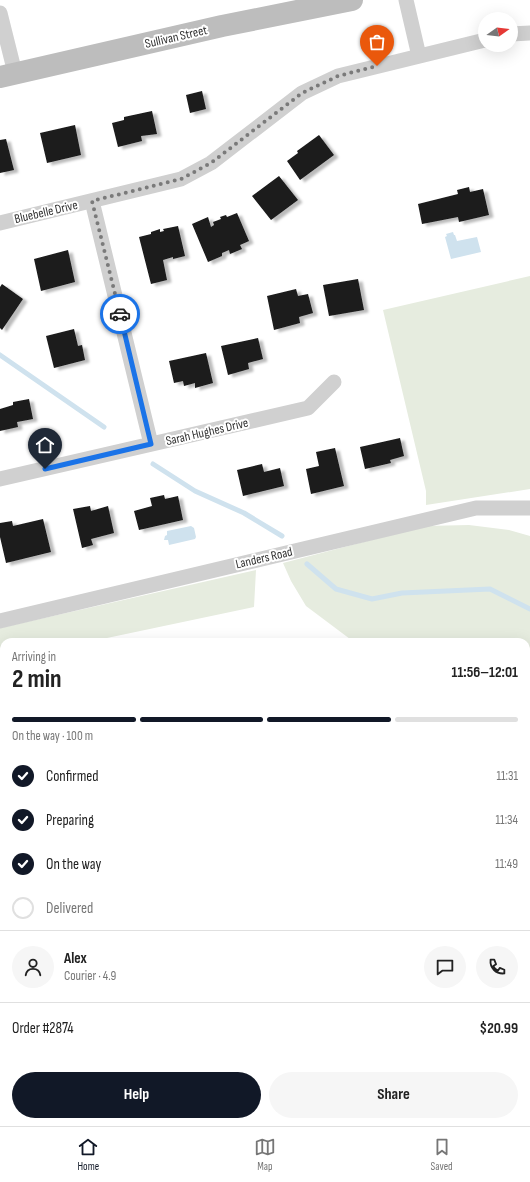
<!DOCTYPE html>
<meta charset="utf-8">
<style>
body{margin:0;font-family:"Sofia Sans Condensed",sans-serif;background:#f6f6f6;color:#222;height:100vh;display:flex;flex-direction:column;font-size:15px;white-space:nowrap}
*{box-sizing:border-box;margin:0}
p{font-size:13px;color:#767676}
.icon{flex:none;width:22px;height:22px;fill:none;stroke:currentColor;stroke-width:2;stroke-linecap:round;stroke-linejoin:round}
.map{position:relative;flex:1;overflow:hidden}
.panel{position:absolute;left:0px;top:638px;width:530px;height:488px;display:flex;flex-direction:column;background:#fff;border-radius:12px 12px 0 0;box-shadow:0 4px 16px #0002}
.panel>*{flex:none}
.needle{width:26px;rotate:76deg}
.fabs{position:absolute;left:478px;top:12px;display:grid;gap:8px}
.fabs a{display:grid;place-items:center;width:40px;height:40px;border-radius:50%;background:#fff;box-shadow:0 4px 16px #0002;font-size:20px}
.pin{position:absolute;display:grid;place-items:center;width:34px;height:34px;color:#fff;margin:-41px -17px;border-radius:50% 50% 50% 0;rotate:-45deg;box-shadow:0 0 4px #0007}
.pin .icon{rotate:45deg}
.courier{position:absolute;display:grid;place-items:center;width:40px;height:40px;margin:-20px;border:3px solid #1a73e8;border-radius:50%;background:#fff;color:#222;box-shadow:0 1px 5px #0007}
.headline em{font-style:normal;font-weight:700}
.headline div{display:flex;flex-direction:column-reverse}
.headline{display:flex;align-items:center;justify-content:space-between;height:68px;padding:0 12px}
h1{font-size:26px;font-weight:700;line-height:30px}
.bar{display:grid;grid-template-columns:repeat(4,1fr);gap:6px 4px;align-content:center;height:48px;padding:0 12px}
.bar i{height:5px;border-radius:3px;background:#e0e0e0}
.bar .on{background:#111827}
.bar p{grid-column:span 4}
.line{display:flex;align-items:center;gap:10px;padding:0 12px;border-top:1px solid #e0e0e0}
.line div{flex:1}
.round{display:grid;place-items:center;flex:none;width:42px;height:42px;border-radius:21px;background:#f6f6f6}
ol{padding:0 12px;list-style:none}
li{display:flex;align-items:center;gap:12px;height:44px}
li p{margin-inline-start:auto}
li .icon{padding:4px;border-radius:50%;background:#111827;color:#fff;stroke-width:4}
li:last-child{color:#767676}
li i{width:22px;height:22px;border:2px solid #e0e0e0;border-radius:50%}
.action{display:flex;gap:8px;margin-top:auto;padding:8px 12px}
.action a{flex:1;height:46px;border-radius:24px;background:#111827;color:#fff;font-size:16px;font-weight:700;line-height:46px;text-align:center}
.action a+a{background:#f6f6f6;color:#222}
.menu{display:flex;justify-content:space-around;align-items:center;height:56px;border-top:1px solid #e0e0e0;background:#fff;font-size:11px;color:#767676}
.menu a{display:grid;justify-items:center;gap:2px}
.menu .on{color:#111827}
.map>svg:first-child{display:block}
</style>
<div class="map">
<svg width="530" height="1126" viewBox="0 0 530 1126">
<defs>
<filter id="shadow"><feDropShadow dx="4.5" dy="2.5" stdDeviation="1" flood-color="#0004"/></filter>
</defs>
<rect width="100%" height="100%" fill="#fff"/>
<!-- green -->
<path fill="#e6ecdf" d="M530,276V489L426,505V491L383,310Z
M469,525L509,530L530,536V750L526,748V642H354L306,606L291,581L283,563L425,526Z
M256,570L254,607L88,642H4V660L0,661V628Z
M0,834H4V880L0,881Z
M408,1122H443L444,1126H409Z"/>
<!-- water -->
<path fill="#cfe2ee" d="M453,232L454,235H455L457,241L477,237L481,252L451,259L445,237L447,236L446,234Z
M191,526L194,528L196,537L195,539L169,545L168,540H164L165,536L167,535V531Z"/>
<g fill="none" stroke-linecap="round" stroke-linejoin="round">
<!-- stream -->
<path stroke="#cfe2ee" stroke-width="5" d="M0,355L104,427
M153,464L195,491L244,513L282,536
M307,564L336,589L372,599L402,593L490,589L530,609"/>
</g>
<!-- building -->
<path fill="#1a1a1a" filter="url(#shadow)" d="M202,91L206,109L190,113L186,95Z
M152,111L157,134L141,136L142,141L118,147L112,123L124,120V117Z
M75,125L81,155L47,163L40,133Z
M319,135L334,155L300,180L287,161L298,153L297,151Z
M6,139L14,170L0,173V140Z
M279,176L298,200L271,220L252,196Z
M469,187L470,192L483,189L489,215L459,222L458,217L422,224L418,204L458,194L457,190Z
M237,213L249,241L240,245L242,249L230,254L229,250L222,253V256L208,262L192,224L208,217L211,227L214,225L213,222L221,219L220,217L226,215L227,217Z
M178,226L185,256L173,259V257L163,260L167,280L151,284L139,237L151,234V232L160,229V232L164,231L163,229Z
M68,250L75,282L41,291L34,259Z
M358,279L364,310L329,316L323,285Z
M2,284L23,299L2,330L0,328V287Z
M296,289L298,296L308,294L313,313L299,317L300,323L274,330L267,296Z
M74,329L78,346L82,345L85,360L54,368L46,336Z
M258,338L263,359L248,363L249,369L228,375L221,346Z
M206,353L213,383L195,388V383L184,386L183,381L174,383L169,361Z
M29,399L33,419L17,422L18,427L0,431V409L13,405V402Z
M400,438L404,456L390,460L391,463L365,469L360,447Z
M335,448L344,486L311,494L306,469L319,466L316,452Z
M262,464L264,472L280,468L284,486L243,496L237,470Z
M164,495L165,499L178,496L183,520L139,530L134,511L152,506L150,498Z
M90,506L91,511L108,506L114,533L91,539L93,545L82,548L73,509Z
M43,519L51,552L6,563L0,537V523L12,521L13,526Z
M0,940L4,955V960L0,961Z
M0,1044L4,1058V1070L2,1072L4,1079L0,1080Z
M138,1122H176V1126H139Z
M181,1122H210V1126H181Z
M213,1122H255L256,1126H213Z
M261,1122H283V1123L262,1126Z
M369,1122H394L395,1126H370Z"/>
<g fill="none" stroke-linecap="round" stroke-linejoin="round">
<!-- minor -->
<path stroke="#d0d0d0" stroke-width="15" d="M406,0L419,56
M0,13L15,73
M511,34L530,33
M92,201L151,444
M0,223L181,179L211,163L302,93L338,76L485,40
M0,479L308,408L334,382
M0,621L476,508H530
M0,993L4,992
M64,1122L65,1126"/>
<!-- secondary -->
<path stroke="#bdbdbd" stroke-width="22" d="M0,77L222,26L352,0"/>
</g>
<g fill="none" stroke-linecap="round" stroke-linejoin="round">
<!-- done -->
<path stroke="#7a7a7a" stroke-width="4" stroke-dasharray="0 7.2" d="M120,314L92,201L181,179L211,163L302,93L338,76L377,66"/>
<!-- route -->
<path stroke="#1a73e8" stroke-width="5" d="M45,469L151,444L120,314"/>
</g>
<g text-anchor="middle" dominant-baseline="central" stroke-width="4" stroke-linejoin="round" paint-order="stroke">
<!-- street labels -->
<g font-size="13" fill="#333" stroke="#fff">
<text transform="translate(176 37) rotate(-13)">Sullivan Street</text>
<text transform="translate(46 212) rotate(-13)">Bluebelle Drive</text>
<text transform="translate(207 432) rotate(-13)">Sarah Hughes Drive</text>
<text transform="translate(264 558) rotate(-13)">Landers Road</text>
</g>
</g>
</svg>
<div class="fabs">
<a><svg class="needle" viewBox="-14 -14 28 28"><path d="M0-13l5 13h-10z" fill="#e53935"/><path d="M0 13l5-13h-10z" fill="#767676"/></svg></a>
</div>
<div class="pin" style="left:377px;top:66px;background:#ea580c"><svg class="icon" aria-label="bag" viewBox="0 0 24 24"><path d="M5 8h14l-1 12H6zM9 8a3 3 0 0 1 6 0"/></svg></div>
<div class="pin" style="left:45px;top:469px;background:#1f2937"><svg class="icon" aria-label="home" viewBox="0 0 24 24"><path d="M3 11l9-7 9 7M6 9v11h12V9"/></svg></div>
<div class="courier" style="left:120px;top:314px"><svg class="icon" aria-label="car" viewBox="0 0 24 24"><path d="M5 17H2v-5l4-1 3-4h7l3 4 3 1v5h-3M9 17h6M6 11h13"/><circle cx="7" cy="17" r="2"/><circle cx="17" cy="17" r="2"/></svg></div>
<section class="panel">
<div class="headline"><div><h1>2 min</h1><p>Arriving in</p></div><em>11:56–12:01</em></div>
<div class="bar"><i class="on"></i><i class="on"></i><i class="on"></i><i></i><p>On the way · 100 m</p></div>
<ol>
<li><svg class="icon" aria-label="check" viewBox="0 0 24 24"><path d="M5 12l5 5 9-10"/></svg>Confirmed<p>11:31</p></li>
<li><svg class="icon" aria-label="check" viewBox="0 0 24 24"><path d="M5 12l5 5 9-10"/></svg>Preparing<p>11:34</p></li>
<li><svg class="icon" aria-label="check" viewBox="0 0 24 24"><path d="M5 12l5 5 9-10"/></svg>On the way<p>11:49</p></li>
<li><i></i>Delivered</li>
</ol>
<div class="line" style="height:72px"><a class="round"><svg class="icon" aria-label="person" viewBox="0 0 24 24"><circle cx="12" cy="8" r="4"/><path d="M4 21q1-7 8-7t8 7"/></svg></a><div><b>Alex</b><p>Courier · 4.9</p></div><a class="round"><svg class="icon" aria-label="chat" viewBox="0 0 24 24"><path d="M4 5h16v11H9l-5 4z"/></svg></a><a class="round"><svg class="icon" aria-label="phone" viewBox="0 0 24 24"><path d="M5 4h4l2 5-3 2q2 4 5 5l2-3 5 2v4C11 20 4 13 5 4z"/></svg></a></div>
<div class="line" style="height:52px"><div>Order #2874</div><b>$20.99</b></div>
<div class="action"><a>Help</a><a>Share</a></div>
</section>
</div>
<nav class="menu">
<a class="on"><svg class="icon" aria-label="home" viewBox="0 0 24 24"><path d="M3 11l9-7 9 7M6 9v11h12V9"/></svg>Home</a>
<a><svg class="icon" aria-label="map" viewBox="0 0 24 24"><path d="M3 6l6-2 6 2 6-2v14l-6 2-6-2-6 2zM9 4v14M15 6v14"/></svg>Map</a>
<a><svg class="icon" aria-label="saved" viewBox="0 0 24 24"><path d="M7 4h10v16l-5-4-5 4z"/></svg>Saved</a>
</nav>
